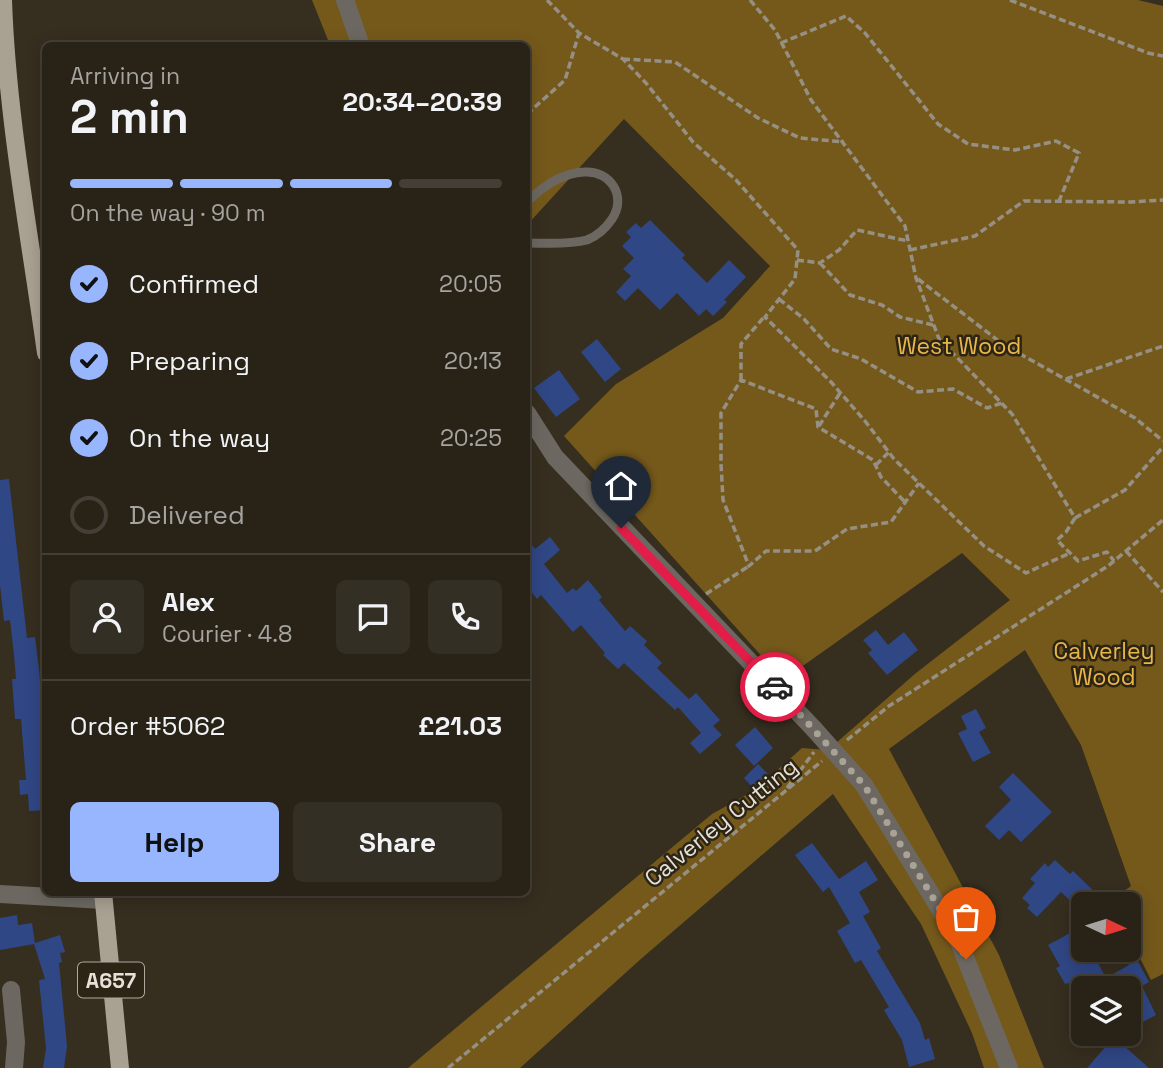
<!DOCTYPE html>
<meta charset="utf-8">
<style>
body{margin:0;font-family:"Space Grotesk",sans-serif;background:#342f24;color:#f1f3f6;height:100vh;display:flex;flex-direction:column;font-size:26px;white-space:nowrap}
*{box-sizing:border-box;margin:0}
p{font-size:23px;color:#a5a4a1}
.icon{flex:none;width:38px;height:38px;fill:none;stroke:currentColor;stroke-width:2;stroke-linecap:round;stroke-linejoin:round}
.map{position:relative;flex:1;overflow:hidden}
.side{position:absolute;left:42px;top:42px;width:488px;height:854px;display:flex;flex-direction:column;background:#282217;border-radius:10px;box-shadow:0 4px 18px #0003,0 0 0 2px #443f36}
.side>*{flex:none}
.needle{width:46px;rotate:94deg}
.tools{position:absolute;left:1071px;top:892px;display:grid;gap:14px}
.tools a{display:grid;place-items:center;width:70px;height:70px;border-radius:10px;background:#282217;box-shadow:0 4px 18px #0003,0 0 0 2px #443f36;font-size:35px}
.pin{position:absolute;display:grid;place-items:center;width:60px;height:60px;color:#fff;margin:-72px -30px;border-radius:50% 50% 50% 0;rotate:-45deg;box-shadow:0 0 7px #0007}
.pin .icon{rotate:45deg}
.courier{position:absolute;display:grid;place-items:center;width:70px;height:70px;margin:-35px;border:5px solid #e11d48;border-radius:50%;background:#fff;color:#222;box-shadow:0 2px 9px #0007}
.overview em{font-style:normal;font-weight:700}
.overview div{display:flex;flex-direction:column-reverse}
.overview{display:flex;align-items:center;justify-content:space-between;height:119px;padding:0 28px}
h1{font-size:46px;font-weight:700;line-height:52px}
.bar{display:grid;grid-template-columns:repeat(4,1fr);gap:10px 7px;align-content:center;height:84px;padding:0 28px}
.bar i{height:9px;border-radius:5px;background:#443f36}
.bar .selected{background:#97b6fd}
.bar p{grid-column:span 4}
.line{display:flex;align-items:center;gap:18px;padding:0 28px;border-top:2px solid #443f36}
.line div{flex:1}
.round{display:grid;place-items:center;flex:none;width:74px;height:74px;border-radius:10px;background:#342f24}
ol{padding:0 28px;list-style:none}
li{display:flex;align-items:center;gap:21px;height:77px}
li p{margin-inline-start:auto}
li .icon{padding:7px;border-radius:50%;background:#97b6fd;color:#111;stroke-width:4}
li:last-child{color:#a5a4a1}
li i{width:38px;height:38px;border:4px solid #443f36;border-radius:50%}
.primary-button{display:flex;gap:14px;margin-top:auto;padding:14px 28px}
.primary-button a{flex:1;height:80px;border-radius:10px;background:#97b6fd;color:#111;font-size:28px;font-weight:700;line-height:80px;text-align:center}
.primary-button a+a{background:#342f24;color:#f1f3f6}
.map>svg:first-child{display:block}
</style>
<div class="map">
<svg width="1163" height="1068" viewBox="0 0 1163 1068">
<rect width="100%" height="100%" fill="#362e1f"/>
<!-- forest -->
<path fill="#75591b" d="M312,0H1138L1163,6V974L1151,980L1129,936V905H1113L1111,901L1131,886L1081,745L1025,650L889,749L999,955L1044,1068H984L972,1033L921,924L833,794L642,958L520,1068H408L712,814L755,790L802,748L828,750L916,673L1010,600L962,553L783,680L564,436L616,384L723,318L770,266L624,119L527,225V46L330,45Z"/>
<!-- building -->
<path fill="#304785" d="M650,220L685,255L682,258L707,283L729,260L746,277L724,300L727,302L713,316L706,309L699,316L677,293L660,310L638,288L625,301L616,292L631,276L623,269L634,258L622,246L631,237L626,232L636,223L641,228Z
M597,339L621,369L605,382L581,352Z
M559,370L580,399L556,417L534,388Z
M9,479L27,638L35,637L39,670L46,742V810L29,811L28,794L20,795L19,780H26L21,719H15L12,679H16L14,655L10,620L4,621L0,585V480Z
M550,537L560,550L544,564L567,593L573,588L576,591L588,580L602,597L599,600L625,631L630,626L647,641L644,645L662,663L657,668L689,699L696,693L720,720L713,726L722,735L700,754L690,743L701,733L678,707L675,710L624,663L618,669L603,655L605,653L581,625L573,632L541,595L537,599L527,586V539L535,549Z
M876,630L888,645L904,632L918,650L887,675L868,653L872,650L863,640Z
M976,709L986,728L979,732L991,753L973,762L958,733L967,729L961,716Z
M755,727L773,748L754,766L735,745Z
M758,764L768,774L753,788L744,778Z
M1013,773L1052,812L1021,842L1009,830L999,840L985,826L1011,800L999,787Z
M812,843L839,879L866,861L878,880L859,892L870,912L863,916L881,948L877,951L920,1023L925,1040L929,1038L935,1059L909,1067L902,1040L884,1010L889,1007L861,960L855,963L837,931L850,923L829,887L823,892L795,855Z
M1055,860L1070,874L1073,871L1101,898L1095,905H1075L1061,892L1037,917L1027,908L1030,905L1022,898L1035,883L1030,879L1045,863L1048,867Z
M17,915L18,925L32,923L35,943L60,935L65,952L60,953L62,962L59,963L67,1046L64,1068H43L46,1048L39,980L45,979L34,944L0,950V918Z
M1083,926V950H1091L1106,978L1129,965V959L1131,964L1137,960L1149,982L1142,986L1156,1015L1129,1029V989H1083V1010L1068,983L1065,984L1056,968L1060,966L1048,945Z
M1114,1037L1149,1068H1087Z"/>
<g fill="none" stroke-linecap="round" stroke-linejoin="round">
<!-- path -->
<path stroke="#969084" stroke-width="3.5" stroke-dasharray="7 3.5" stroke-linecap="butt" d="M547,0L579,33L623,59L646,83L693,142L736,180L798,250L795,279L765,317L831,382L865,421L894,459L984,546L1026,573L1070,553
M750,0L775,30L811,100L905,226L916,278L939,339L1012,414L1075,518L1066,532L1057,540L1078,561L1107,552L1114,561
M1010,0L1148,53L1163,56
M781,43L846,16L865,33L938,124L968,144L1015,150L1056,141L1079,153L1059,201
M623,59L675,62L758,118L800,138L844,142
M527,114L565,80L579,33
M910,250L975,236L1024,201L1131,202L1163,200
M797,260L820,263L839,250L857,230L908,241
M820,263L850,295L882,305L900,317L933,325
M918,279L1004,345L1135,418L1163,441
M779,299L804,319L831,349L861,359L918,392L953,389L987,408L1002,403
M1066,379L1163,346
M741,380V344L764,317
M819,426L840,393
M876,465L889,452
M904,501L881,477L873,460L818,427L816,409L741,380L721,413V464L723,500L749,566L766,551H815L847,529L891,522L919,483
M1075,518L1125,490L1163,447
M1126,551L1163,592
M706,594L749,566
M847,740L889,706L1108,566L1163,520
M787,788L814,752
M448,1068L822,761"/>
<!-- lane -->
<path stroke="#6c6861" stroke-width="9" d="M527,202C542,187 562,173 584,172C611,170 627,197 612,219C606,228 597,236 587,240C569,245 545,243 527,243"/>
<!-- street -->
<path stroke="#6c6861" stroke-width="18" d="M345,0L361,46
M527,413L555,457L814,729
M864,785L957,937L1009,1068
M0,894L103,900
M11,990L16,1042L14,1068"/>
<!-- primary -->
<path stroke="#a9a192" stroke-width="18" d="M3,0C7,118 30,236 46,353
M103,892L120,1068"/>
<!-- street-bridge -->
<path stroke="#6c6861" stroke-width="18" d="M814,729L864,785"/>
</g>
<g fill="none" stroke-linecap="round" stroke-linejoin="round">
<!-- done -->
<path stroke="#a8a297" stroke-width="7" stroke-dasharray="0 12.6" d="M775,687L864,785L957,937L966,959"/>
<!-- route -->
<path stroke="#e11d48" stroke-width="9" d="M621,528L775,687"/>
</g>
<g text-anchor="middle" dominant-baseline="central" stroke-width="5" stroke-linejoin="round" paint-order="stroke">
<!-- shield labels -->
<rect fill="#2c2415" stroke="#aea89e" stroke-width="2" x="78" y="962.5" width="66" height="35" rx="5"/>
<g font-size="21" font-weight="bold" fill="#e6e1d8">
<text x="111" y="980">A657</text>
</g>
<!-- park labels -->
<g font-size="23" fill="#e9b649" stroke="#2c2415">
<text x="959" y="346">West Wood</text>
<text x="1104" y="651">Calverley<tspan x="1104" dy="26">Wood</tspan></text>
</g>
<!-- street labels -->
<g font-size="23" fill="#e6e1d8" stroke="#2c2415">
<text transform="translate(721 822) rotate(-39)">Calverley Cutting</text>
</g>
</g>
</svg>
<div class="tools">
<a><svg class="needle" viewBox="-14 -14 28 28"><path d="M0-13l5 13h-10z" fill="#e53935"/><path d="M0 13l5-13h-10z" fill="#a5a4a1"/></svg></a>
<a><svg class="icon" aria-label="layers" viewBox="0 0 24 24"><path d="M12 4l9 5-9 5-9-5zM3 14l9 5 9-5"/></svg></a>
</div>
<div class="pin" style="left:966px;top:959px;background:#ea580c"><svg class="icon" aria-label="bag" viewBox="0 0 24 24"><path d="M5 8h14l-1 12H6zM9 8a3 3 0 0 1 6 0"/></svg></div>
<div class="pin" style="left:621px;top:528px;background:#1f2937"><svg class="icon" aria-label="home" viewBox="0 0 24 24"><path d="M3 11l9-7 9 7M6 9v11h12V9"/></svg></div>
<div class="courier" style="left:775px;top:687px"><svg class="icon" aria-label="car" viewBox="0 0 24 24"><path d="M5 17H2v-5l4-1 3-4h7l3 4 3 1v5h-3M9 17h6M6 11h13"/><circle cx="7" cy="17" r="2"/><circle cx="17" cy="17" r="2"/></svg></div>
<section class="side">
<div class="overview"><div><h1>2 min</h1><p>Arriving in</p></div><em>20:34–20:39</em></div>
<div class="bar"><i class="selected"></i><i class="selected"></i><i class="selected"></i><i></i><p>On the way · 90 m</p></div>
<ol>
<li><svg class="icon" aria-label="check" viewBox="0 0 24 24"><path d="M5 12l5 5 9-10"/></svg>Confirmed<p>20:05</p></li>
<li><svg class="icon" aria-label="check" viewBox="0 0 24 24"><path d="M5 12l5 5 9-10"/></svg>Preparing<p>20:13</p></li>
<li><svg class="icon" aria-label="check" viewBox="0 0 24 24"><path d="M5 12l5 5 9-10"/></svg>On the way<p>20:25</p></li>
<li><i></i>Delivered</li>
</ol>
<div class="line" style="height:126px"><a class="round"><svg class="icon" aria-label="person" viewBox="0 0 24 24"><circle cx="12" cy="8" r="4"/><path d="M4 21q1-7 8-7t8 7"/></svg></a><div><b>Alex</b><p>Courier · 4.8</p></div><a class="round"><svg class="icon" aria-label="chat" viewBox="0 0 24 24"><path d="M4 5h16v11H9l-5 4z"/></svg></a><a class="round"><svg class="icon" aria-label="phone" viewBox="0 0 24 24"><path d="M5 4h4l2 5-3 2q2 4 5 5l2-3 5 2v4C11 20 4 13 5 4z"/></svg></a></div>
<div class="line" style="height:91px"><div>Order #5062</div><b>£21.03</b></div>
<div class="primary-button"><a>Help</a><a>Share</a></div>
</section>
</div>
